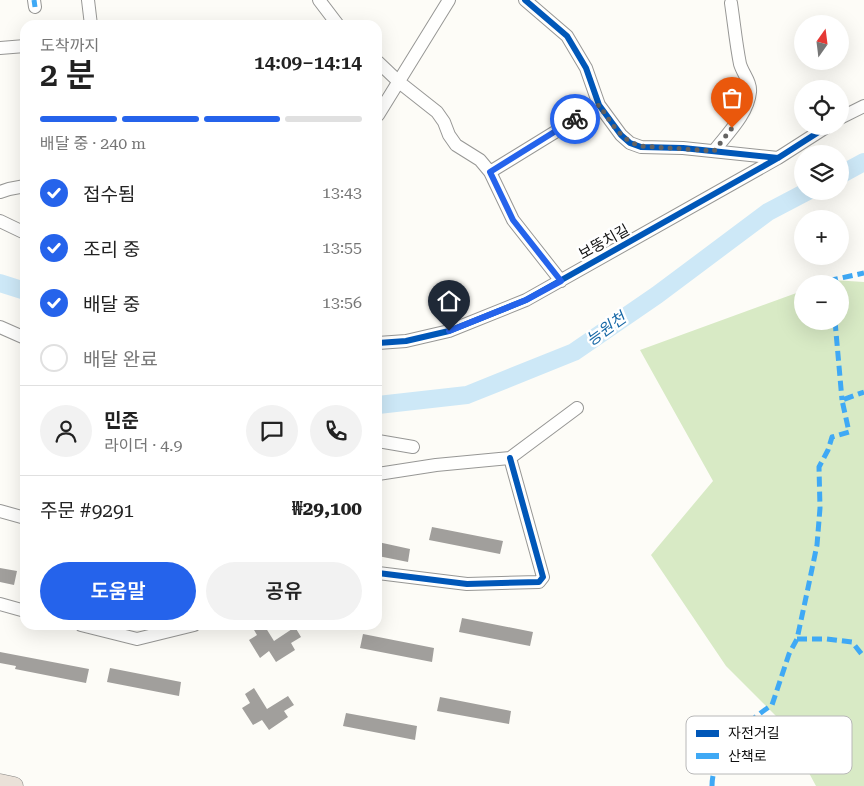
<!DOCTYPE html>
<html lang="ko">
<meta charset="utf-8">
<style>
body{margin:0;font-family:"Roboto Serif","Noto Sans KR",serif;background:#f2f2f2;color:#222;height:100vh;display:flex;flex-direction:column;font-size:19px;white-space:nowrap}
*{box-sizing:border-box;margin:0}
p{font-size:16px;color:#767676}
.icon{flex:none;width:28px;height:28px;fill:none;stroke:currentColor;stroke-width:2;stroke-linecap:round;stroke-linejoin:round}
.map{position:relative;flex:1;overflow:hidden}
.side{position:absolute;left:20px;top:20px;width:362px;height:610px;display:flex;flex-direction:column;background:#fff;border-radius:15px;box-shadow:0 5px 20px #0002}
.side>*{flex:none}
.needle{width:32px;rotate:14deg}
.fabs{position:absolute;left:794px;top:15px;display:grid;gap:10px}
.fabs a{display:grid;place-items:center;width:55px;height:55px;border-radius:50%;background:#fff;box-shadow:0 5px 20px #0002;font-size:25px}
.pin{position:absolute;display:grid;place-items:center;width:42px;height:42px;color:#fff;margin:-51px -21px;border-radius:50% 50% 50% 0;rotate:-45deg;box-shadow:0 0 5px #0007}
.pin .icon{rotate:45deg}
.courier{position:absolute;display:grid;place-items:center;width:50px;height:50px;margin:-25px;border:4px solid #2563eb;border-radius:50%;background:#fff;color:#222;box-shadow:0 1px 6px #0007}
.summary em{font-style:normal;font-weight:600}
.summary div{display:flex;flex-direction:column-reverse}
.summary{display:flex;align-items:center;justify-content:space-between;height:85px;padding:0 20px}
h1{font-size:32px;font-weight:600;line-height:38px}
.bar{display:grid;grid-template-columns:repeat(4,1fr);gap:8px 5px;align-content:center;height:60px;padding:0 20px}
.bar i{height:6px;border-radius:4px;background:#e0e0e0}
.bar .active{background:#2563eb}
.bar p{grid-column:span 4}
.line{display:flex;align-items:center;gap:12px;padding:0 20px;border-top:1px solid #e0e0e0}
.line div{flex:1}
.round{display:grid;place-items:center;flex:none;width:52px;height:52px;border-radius:26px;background:#f2f2f2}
ol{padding:0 20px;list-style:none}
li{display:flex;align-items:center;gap:15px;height:55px}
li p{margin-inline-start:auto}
li .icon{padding:5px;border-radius:50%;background:#2563eb;color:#fff;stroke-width:4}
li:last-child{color:#767676}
li i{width:28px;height:28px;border:2px solid #e0e0e0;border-radius:50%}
.primary-button{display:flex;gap:10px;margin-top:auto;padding:10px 20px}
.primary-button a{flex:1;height:58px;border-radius:30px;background:#2563eb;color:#fff;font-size:20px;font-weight:600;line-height:58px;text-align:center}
.primary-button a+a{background:#f2f2f2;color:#222}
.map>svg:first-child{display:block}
</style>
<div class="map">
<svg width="864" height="786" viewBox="0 0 864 786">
<rect width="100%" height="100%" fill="#fdfcf7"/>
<!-- forest -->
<path fill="#d8eac5" d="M833,280L864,282V786H816L781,721L726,666L651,555L713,481L640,350L802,291V321H840V284H823Z"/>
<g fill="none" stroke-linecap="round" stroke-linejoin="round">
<!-- river -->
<path stroke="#cde8f7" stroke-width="18" d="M840,175L864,162
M0,283L25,291
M378,405L467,395L574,352L657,295L768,212L808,191"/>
</g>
<!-- building -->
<path fill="#a19f9c" d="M432,527L503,541L500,554L429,540Z
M378,542L410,549L408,562L378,556Z
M0,568L17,571L14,585L0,582Z
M462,618L533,632L530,646L459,632Z
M251,625H264L274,641L295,627L301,637L291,643L295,650L276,662L269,651L260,658L249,640L257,635Z
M363,634L434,648L432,662L360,648Z
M0,652L89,669L86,683L15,669L16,666L0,663Z
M110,668L181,682L179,696L107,682Z
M254,688L267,709L288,696L294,705L284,711L288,717L269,730L262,720L253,725L242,708L250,703L245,694Z
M440,697L511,711L509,724L437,711Z
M346,713L417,726L415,740L343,726Z"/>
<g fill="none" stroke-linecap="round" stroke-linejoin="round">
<defs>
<path id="minor" d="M34,0L35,7
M88,0L91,25
M319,0L338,25
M525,0L567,36L586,68L599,105L621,135L630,143L641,147L683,148L778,158
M0,48L25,46
M378,62L399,82L437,112L444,122L449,135L456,145L480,160L490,172L513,220L561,281
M378,115L449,0
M840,118L864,106
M714,151C727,134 748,114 750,92C751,82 743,74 740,64C736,44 734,23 731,3
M490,172L599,105
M0,192L9,189L25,186
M0,221L25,233
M0,327L25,338
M378,343L406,341L449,331L526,300L778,158L828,126
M378,441L413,447
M378,474L436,465L510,458L577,408
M0,511L25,518
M378,573L467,584L539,582L543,577L510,458
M0,604L25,611
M81,625L137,639L194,625"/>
<path id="highway" d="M0,783L14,786"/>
</defs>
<!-- minor casing -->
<use href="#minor" stroke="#979795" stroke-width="14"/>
<!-- highway casing -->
<use href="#highway" stroke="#858482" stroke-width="19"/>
<!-- minor -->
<use href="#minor" stroke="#fffffe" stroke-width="12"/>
<!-- highway -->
<use href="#highway" stroke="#eae1d8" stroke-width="18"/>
<!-- quiet -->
<path stroke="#3fa9f5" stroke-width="5" stroke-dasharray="10 5" stroke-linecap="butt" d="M34,0L35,7
M832,284V280L864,273
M835,321L842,400
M797,639H827L852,642L864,657
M712,786C712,752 746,722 772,705L789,654L797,639L808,588L817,545L820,508L819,467L828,450L832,437L849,432L842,400L864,392"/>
<defs>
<path id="cycleway" d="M525,0L567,36L586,68L599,105L621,135L630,143L641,147L683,148L778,158
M378,343L406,341L449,331L526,300L778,158L828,126
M378,573L467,584L539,582L543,577L510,458"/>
</defs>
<!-- cycleway casing -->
<use href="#cycleway" stroke="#fff" stroke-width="9"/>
<!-- cycleway -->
<use href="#cycleway" stroke="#0057b8" stroke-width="6"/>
</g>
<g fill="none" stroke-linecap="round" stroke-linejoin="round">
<!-- done -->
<path stroke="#646362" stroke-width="5" stroke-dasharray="0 9" d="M575,119L599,105C611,122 620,140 641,146L714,151L732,128"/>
<!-- route -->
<path stroke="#2563eb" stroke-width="6" d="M449,331L526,300L561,281L513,220L490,172L575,119"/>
</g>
<g text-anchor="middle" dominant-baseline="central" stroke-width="5" stroke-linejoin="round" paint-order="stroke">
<!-- street labels -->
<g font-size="15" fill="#111" stroke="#fff">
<text transform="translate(604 242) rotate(-29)">보뚱치길</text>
</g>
<!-- water labels -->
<g font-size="16" font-style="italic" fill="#1768a6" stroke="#fff">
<text transform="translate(606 329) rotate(-36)">능원천</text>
</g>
</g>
<!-- legend -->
<rect x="686" y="716" width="166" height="58" rx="8" fill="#fff" stroke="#b8b8b8" stroke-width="1"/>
<rect x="696" y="730" width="23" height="7" fill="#0057b8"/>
<rect x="696" y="753" width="23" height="6" fill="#3fa9f5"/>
<g font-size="14" fill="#111">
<text x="728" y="738">자전거길</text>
<text x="728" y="761">산책로</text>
</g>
</svg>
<div class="fabs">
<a><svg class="needle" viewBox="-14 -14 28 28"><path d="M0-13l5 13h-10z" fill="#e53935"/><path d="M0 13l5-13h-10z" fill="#767676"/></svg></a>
<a><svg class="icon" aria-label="locate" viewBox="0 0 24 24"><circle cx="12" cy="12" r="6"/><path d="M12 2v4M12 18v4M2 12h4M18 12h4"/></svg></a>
<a><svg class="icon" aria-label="layers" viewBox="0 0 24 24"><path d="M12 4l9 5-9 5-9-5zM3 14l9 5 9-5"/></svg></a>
<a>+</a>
<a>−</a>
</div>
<div class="pin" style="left:732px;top:128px;background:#ea580c"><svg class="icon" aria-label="bag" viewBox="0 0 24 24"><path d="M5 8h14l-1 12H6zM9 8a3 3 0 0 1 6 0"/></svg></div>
<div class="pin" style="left:449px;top:331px;background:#1f2937"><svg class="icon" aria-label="home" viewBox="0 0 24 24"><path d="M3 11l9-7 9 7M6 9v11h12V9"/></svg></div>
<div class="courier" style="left:575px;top:119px"><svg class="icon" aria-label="bike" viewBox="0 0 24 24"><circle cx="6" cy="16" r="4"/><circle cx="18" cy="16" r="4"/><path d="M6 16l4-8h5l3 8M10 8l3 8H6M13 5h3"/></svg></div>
<section class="side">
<div class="summary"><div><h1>2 분</h1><p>도착까지</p></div><em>14:09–14:14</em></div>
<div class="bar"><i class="active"></i><i class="active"></i><i class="active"></i><i></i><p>배달 중 · 240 m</p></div>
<ol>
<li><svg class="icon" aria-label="check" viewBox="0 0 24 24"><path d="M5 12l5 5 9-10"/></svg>접수됨<p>13:43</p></li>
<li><svg class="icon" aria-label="check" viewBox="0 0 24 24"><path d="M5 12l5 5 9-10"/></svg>조리 중<p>13:55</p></li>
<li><svg class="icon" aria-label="check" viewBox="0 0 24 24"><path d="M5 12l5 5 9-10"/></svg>배달 중<p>13:56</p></li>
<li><i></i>배달 완료</li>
</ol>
<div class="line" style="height:90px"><a class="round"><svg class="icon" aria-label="person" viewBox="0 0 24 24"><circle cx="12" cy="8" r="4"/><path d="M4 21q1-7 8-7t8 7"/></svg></a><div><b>민준</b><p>라이더 · 4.9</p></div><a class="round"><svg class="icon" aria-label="chat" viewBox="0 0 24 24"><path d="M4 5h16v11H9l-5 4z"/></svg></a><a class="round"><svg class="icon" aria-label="phone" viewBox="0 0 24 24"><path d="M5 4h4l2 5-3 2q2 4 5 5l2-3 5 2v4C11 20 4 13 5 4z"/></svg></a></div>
<div class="line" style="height:65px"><div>주문 #9291</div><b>₩29,100</b></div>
<div class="primary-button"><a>도움말</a><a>공유</a></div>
</section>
</div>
